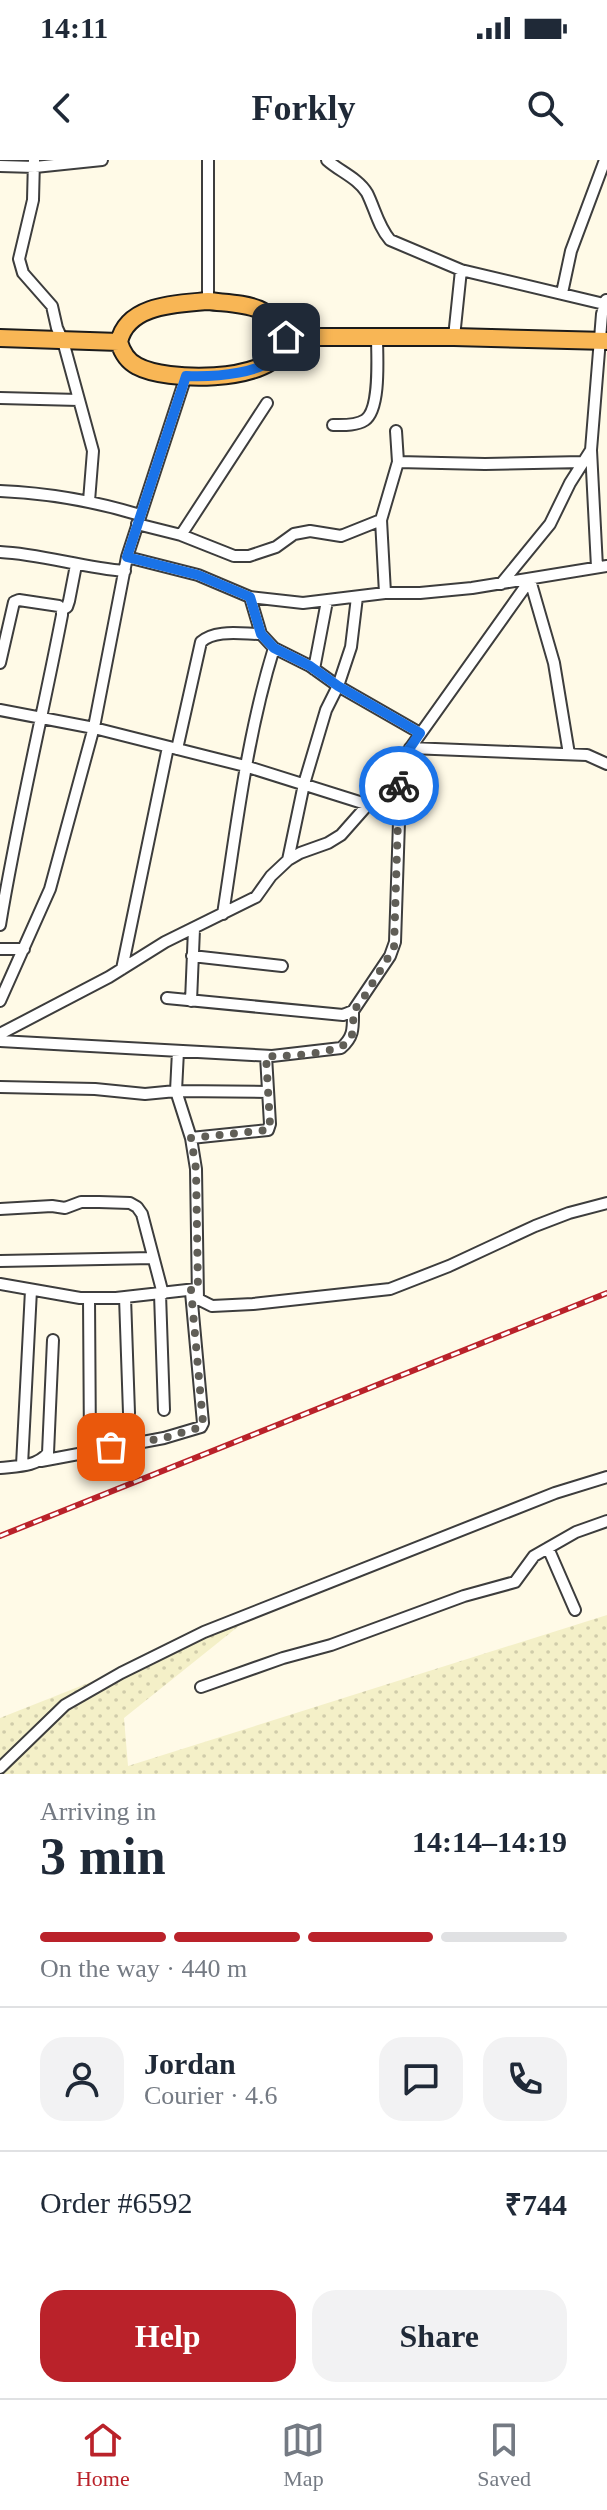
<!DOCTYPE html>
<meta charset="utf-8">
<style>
body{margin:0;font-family:Georgia,serif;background:#f2f2f3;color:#1f2937;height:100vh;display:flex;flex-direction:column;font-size:30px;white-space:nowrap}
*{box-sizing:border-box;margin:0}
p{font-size:26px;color:#747a83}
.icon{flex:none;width:44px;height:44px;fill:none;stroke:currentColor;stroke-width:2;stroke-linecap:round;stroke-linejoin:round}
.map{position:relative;height:1614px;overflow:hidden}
.drawer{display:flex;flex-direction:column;background:#fff;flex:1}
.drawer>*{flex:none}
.pin{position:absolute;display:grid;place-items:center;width:68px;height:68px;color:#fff;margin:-34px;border-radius:16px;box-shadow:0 4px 12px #0006}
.courier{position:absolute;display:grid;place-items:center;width:80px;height:80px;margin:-40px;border:6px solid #1a73e8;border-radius:50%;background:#fff;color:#222;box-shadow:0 2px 10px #0007}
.overview em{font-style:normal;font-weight:800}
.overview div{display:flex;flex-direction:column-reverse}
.overview{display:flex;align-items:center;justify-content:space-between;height:136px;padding:0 40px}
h1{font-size:52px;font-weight:800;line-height:60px}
.bar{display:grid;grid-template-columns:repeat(4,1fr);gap:12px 8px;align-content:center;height:96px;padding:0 40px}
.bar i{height:10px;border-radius:6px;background:#e0e1e3}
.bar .on{background:#ba222a}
.bar p{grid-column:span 4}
.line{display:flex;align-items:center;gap:20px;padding:0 40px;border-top:2px solid #e0e1e3}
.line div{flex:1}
.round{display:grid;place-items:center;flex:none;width:84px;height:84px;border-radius:24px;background:#f2f2f3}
.cta{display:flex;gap:16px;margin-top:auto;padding:16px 40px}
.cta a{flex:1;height:92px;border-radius:24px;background:#ba222a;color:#fff;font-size:32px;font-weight:800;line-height:92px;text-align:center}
.cta a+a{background:#f2f2f3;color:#1f2937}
.status{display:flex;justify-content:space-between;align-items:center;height:56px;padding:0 40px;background:#fff;direction:ltr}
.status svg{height:22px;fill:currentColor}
header{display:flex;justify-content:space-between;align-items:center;height:104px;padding:0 40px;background:#fff;font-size:36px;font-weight:800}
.tabs{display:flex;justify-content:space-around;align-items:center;height:112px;border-top:2px solid #e0e1e3;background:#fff;font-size:22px;color:#747a83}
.tabs a{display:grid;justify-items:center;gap:4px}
.tabs .on{color:#ba222a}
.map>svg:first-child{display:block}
</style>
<div class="status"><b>14:11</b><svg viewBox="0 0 49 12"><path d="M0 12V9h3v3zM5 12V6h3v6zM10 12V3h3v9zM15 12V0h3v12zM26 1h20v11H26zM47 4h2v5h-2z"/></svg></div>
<header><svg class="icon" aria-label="back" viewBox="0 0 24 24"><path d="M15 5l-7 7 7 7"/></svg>Forkly<svg class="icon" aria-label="search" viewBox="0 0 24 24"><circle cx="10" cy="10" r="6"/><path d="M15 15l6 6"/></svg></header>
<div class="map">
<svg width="607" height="1614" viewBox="0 0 607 1614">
<defs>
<pattern id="farmland-dots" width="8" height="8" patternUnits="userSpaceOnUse" patternTransform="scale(2)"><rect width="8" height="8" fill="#f4f0c8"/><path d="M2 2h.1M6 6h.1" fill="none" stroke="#d0ccaa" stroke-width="1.8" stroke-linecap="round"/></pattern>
</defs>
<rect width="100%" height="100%" fill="#fffae7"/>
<!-- farmland -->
<path fill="url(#farmland-dots)" d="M607,1455V1614H0V1558L245,1461L124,1558L128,1606Z"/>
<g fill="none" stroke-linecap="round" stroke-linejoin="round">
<defs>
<path id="minor" d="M34,0L33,40L19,99L23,113L52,146L57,168L63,181L93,291L89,341
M327,0C339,11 358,18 367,33C375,49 378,66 390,80L461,110L604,144
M0,6L35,7L102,0
M562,133L571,91L605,0
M208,141V0
M454,177L461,110
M0,238L79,240
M333,265C342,265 356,266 365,260C381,249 377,195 377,177
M591,290L597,407
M398,302L485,304L583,302
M0,331C48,333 94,341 140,355
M137,364L181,375L234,396H249L276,387L294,374L310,371L341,376L381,360
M181,375L267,243
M0,392C42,394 83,408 125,411
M127,397L198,415L250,437L303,443L385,433H420L472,428L607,406
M530,420L554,503L569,594
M501,424L550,364L570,323L591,290L602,154L606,140
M385,433L381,360L398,302L396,271
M250,437L261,474L274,488L310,506L338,526L420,573
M62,450L67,447L69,441L76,405
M0,503L14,442L19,440L59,446L62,450V455C42,559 17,661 0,765
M314,509L327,441
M0,550L94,568L245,606L369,645
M410,588L587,595L607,604
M177,589L201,482C215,469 242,474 261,474
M288,700L304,624L326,550L338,526L351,487L357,437
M223,754C237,664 247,575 274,488
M0,789H24
M192,796L282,806
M122,809L168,587
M167,838L343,855L353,851L390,796L395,782L401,602
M0,841L50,729L94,567L127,397L186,216
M191,841L194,769
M0,874L109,817L165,782L256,737L271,716L288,700L300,693L328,683L341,675L379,632L530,420
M0,881L272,896L341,888C354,877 353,868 353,851
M178,891L176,931L191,978L196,1009L198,1139L212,1146L253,1144L390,1129L449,1106L535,1066L569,1053L607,1043
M0,927L95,929L145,934L176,931L268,932
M191,978L268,970L270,964L266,896
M0,1049L52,1046L65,1048L81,1042H99L130,1043L137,1047L142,1054L163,1134
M0,1101L153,1098
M0,1124L80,1138H116L196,1129
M160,1134L164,1250
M125,1137L129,1253
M89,1138L90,1290
M41,1301L164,1278L201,1267L203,1263L191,1132
M22,1305L31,1130
M0,1308C18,1306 36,1307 48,1293L53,1180
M548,1388L575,1450
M201,1527L283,1498L331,1485L464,1436L515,1422L534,1396L576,1372L607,1361
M0,1608L65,1545L121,1513L204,1472L555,1333L607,1317"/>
<path id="trunk" d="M208,141C243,145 268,142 286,177C285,181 285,185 283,189C266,223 166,222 137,206C127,201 122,192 119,182C127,144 177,144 208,141Z
M286,177H454L607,181
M0,178L119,182"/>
</defs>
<!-- minor casing -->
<use href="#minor" stroke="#3d3d3d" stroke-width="14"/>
<!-- trunk casing -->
<use href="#trunk" stroke="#1b1b1b" stroke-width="20"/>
<!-- minor -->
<use href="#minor" stroke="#fff" stroke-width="10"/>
<!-- trunk -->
<use href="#trunk" stroke="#f8b655" stroke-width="16"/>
<defs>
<path id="rail" d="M0,1376L607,1133"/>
</defs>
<!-- rail casing -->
<use href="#rail" stroke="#ba222a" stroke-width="6"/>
<!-- rail -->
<use href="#rail" stroke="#fff" stroke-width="3" stroke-dasharray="9" stroke-linecap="butt"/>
</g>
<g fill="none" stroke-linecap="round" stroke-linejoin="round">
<!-- done -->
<path stroke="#605e57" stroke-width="8" stroke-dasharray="0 14.4" d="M111,1287L164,1278L201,1267L203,1263L191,1130L198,1129L196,1009L191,978L268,970L270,964L266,896C283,897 336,894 348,882C355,874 353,862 353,851L361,842L394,788L399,626"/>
<!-- route -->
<path stroke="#1a73e8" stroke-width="10" d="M286,177C285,181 285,185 283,189C269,215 211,217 186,216L127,397L198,415L250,437L261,474L274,488L310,506L338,526L420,573L401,601L399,626"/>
</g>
</svg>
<div class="pin" style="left:111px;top:1287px;background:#ea580c"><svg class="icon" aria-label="bag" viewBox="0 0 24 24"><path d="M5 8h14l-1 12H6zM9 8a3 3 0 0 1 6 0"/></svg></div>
<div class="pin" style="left:286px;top:177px;background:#1f2937"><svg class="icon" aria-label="home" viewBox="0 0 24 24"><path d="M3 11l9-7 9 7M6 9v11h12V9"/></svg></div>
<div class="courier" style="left:399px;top:626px"><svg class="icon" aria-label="bike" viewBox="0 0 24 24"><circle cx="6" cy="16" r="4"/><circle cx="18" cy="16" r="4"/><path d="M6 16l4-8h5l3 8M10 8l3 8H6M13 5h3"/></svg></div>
</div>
<section class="drawer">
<div class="overview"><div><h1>3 min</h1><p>Arriving in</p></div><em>14:14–14:19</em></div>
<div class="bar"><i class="on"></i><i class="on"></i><i class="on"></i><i></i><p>On the way · 440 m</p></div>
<div class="line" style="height:144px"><a class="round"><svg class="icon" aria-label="person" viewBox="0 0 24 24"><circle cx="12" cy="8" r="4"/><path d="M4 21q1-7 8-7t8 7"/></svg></a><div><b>Jordan</b><p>Courier · 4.6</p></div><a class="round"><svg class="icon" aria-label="chat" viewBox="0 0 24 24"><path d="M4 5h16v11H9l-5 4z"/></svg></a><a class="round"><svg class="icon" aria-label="phone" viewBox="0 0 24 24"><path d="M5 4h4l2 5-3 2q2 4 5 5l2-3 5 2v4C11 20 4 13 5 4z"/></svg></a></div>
<div class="line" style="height:104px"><div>Order #6592</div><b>₹744</b></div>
<div class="cta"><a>Help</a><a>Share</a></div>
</section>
<nav class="tabs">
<a class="on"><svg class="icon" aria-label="home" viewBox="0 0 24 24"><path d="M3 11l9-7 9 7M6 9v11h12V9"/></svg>Home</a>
<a><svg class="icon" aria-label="map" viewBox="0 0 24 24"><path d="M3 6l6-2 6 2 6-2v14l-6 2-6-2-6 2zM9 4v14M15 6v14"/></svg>Map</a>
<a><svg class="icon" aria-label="saved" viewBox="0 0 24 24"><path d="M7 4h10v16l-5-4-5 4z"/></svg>Saved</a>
</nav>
